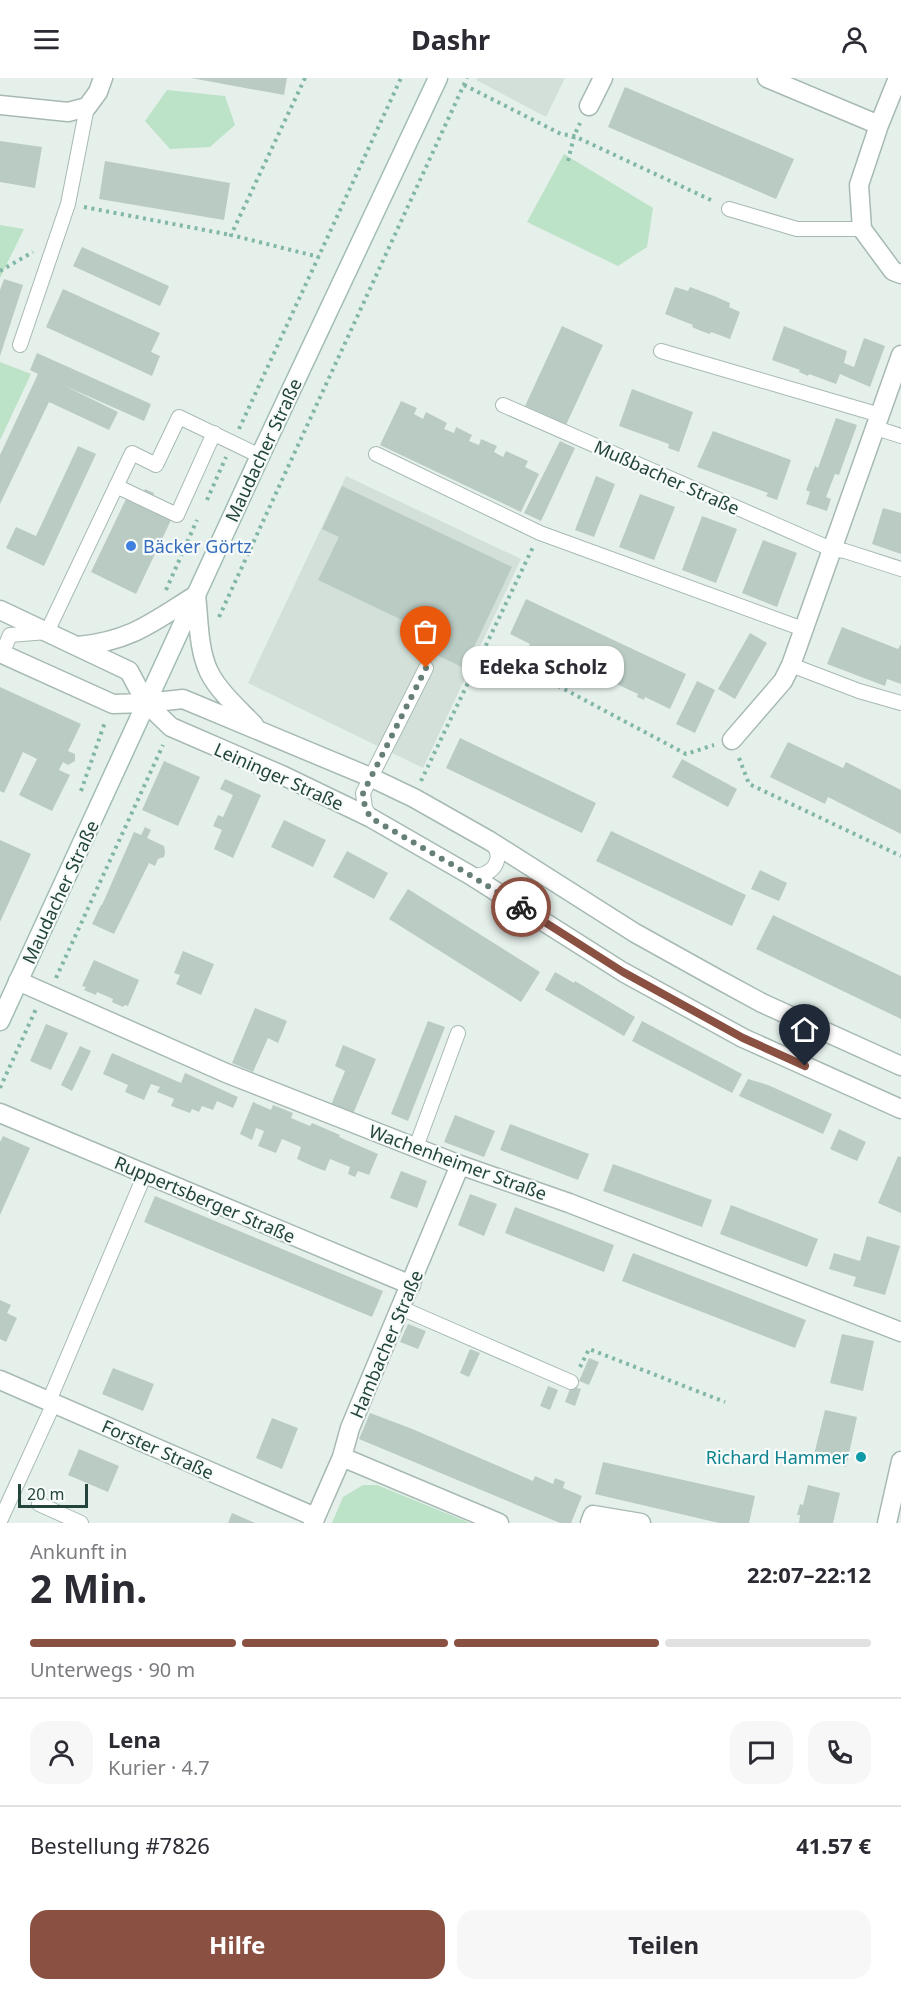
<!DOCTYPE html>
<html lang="de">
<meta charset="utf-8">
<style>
body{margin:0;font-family:"Noto Sans",sans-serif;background:#f7f7f7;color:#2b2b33;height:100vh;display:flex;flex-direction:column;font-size:22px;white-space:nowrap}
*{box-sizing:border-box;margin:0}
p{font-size:20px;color:#7c7c81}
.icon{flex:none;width:33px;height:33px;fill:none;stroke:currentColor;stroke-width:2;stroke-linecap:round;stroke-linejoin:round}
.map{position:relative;height:1445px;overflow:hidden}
.drawer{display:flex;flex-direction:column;background:#fff;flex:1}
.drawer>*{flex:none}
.scale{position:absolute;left:18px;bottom:15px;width:70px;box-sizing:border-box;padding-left:6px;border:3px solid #22443b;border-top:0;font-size:16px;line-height:21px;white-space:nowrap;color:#22443b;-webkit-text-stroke:4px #f7fbf9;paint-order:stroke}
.pin{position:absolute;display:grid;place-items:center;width:51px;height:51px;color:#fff;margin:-62px -26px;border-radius:50% 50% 50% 0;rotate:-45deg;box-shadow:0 0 6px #0007}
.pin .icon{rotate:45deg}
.courier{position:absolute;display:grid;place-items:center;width:60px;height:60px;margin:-30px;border:4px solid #8a5142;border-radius:50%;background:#fff;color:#222;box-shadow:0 2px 8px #0007}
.bubble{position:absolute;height:42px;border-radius:18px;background:#fff;box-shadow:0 2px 4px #0004;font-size:20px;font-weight:700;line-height:42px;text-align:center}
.summary em{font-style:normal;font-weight:700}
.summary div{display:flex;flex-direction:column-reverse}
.summary{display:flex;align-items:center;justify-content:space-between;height:102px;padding:0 30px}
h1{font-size:39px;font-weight:700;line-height:45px}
.bar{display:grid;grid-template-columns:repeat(4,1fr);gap:9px 6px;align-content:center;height:72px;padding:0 30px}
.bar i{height:8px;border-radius:4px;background:#e1e1e2}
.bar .selected{background:#8a5142}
.bar p{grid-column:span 4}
.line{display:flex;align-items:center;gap:15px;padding:0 30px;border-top:2px solid #e1e1e2}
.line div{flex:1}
.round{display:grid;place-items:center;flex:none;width:63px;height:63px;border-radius:18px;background:#f7f7f7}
.cta{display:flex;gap:12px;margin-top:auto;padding:12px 30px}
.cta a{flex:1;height:69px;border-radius:18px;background:#8a5142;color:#fff;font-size:24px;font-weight:700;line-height:69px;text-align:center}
.cta a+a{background:#f7f7f7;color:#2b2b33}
header{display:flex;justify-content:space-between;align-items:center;height:78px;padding:0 30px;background:#fff;font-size:27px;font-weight:700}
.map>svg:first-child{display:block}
</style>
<header><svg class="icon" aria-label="menu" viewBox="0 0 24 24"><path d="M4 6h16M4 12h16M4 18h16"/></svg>Dashr<svg class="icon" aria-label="person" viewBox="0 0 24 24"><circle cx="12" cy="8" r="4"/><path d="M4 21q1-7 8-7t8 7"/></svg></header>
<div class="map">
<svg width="901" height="1445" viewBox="0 0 901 1445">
<rect width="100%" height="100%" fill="#e5f0eb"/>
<!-- built -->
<path fill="#d3e0da" d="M477,0H565L546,39L476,2Z
M346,398L521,481L423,690L248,605Z"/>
<!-- green -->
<path fill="#bce2c7" d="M167,12L225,18L235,47L210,69L170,71L145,43Z
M564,76L653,130L647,169L618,188L527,144Z
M0,147L24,151L0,200Z
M0,284L31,296L0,362Z
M363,1407H377L470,1445H332L343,1419Z"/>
<!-- building -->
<path fill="#bacbc4" d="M191,0H287L284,17Z
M625,9L794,81L776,121L608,49Z
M0,63L42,69L35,110L0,104Z
M105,83L230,105L224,142L99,121Z
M82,169L169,208L160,228L73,188Z
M4,201L23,207L0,278V212Z
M675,209L688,213L690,209L714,218L730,225L729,229L740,234L730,261L711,254L710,256L701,253L692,249L693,247L665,236Z
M63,211L160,255L151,274L160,278L152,298L46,249Z
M562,248L603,267L566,347L525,328Z
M784,248L847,273L844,285L854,289L864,260L885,268L870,309L840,296L836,306L809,296L808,298L799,294L800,292L772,282Z
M37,275L151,326L144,343L63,307L118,334L109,352L49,324L0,426V377L38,296L30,292Z
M632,311L693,334L679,374L668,370L669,366L619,348Z
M401,323L417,330L414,336L423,341L426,334L447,345L444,351L454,355L456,349L472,357L469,363L479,367L481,361L497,368L494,374L503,379L506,373L528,383L525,389L539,396L521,434L380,367Z
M836,340L857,347L839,397L835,396L826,419L831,421L827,433L806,426L810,414L806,412L815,388L818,390Z
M713,353L791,382L777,422L766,418L768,415L697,389Z
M560,363L575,370L541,443L524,435Z
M78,368L96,376L44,488L6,470L16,449L36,458Z
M596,398L615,406L594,459L575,452Z
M342,408L512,489L464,590L416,567L423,552L318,502L339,459L322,451Z
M145,411L154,415L147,431L171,442L136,516L91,494L126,421L138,427Z
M640,416L675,429L654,482L619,469Z
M883,430L901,435V476L872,466Z
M702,438L737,451L716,505L682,492Z
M763,462L797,475L777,529L742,515Z
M526,521L686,596L670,631L645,619L644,622L637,619L638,616L589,593L588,596L581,593L582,590L537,569L536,571L529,568L530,566L510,556Z
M842,549L898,571L901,566V606L887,601L885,608L827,586Z
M750,555L767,565L735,621L718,611Z
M697,603L715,612L695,655L676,646Z
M0,609L81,646L68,673L75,676V683L68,687L63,684L59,692L70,697L52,733L19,717L37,681L23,674L4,715L0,713Z
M460,660L596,725L582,755L446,690Z
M788,664L843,690L846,684L901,712V756L828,719L825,726L770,699Z
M682,681L737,711L728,729L672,699Z
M164,683L200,699L178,748L142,732Z
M225,701L261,717L233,780L214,771L222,752L213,748L218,737L223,739L233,717L220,711Z
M284,742L326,762L313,789L271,769Z
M145,749L151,752L147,760L164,768L165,774L164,779L158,781L155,788L149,785L114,856L92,846L101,827H102L134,754L141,757Z
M611,753L746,817L732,848L596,783Z
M0,762L31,776L0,844Z
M347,773L388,795L374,821L333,799Z
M760,792L787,805L779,823L751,811Z
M408,811L540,894L521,924L389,841Z
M773,837L901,898V941L756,871Z
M183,873L214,886L201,917L176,906L180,897L174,895Z
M94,882L139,902L128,928L125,927L123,929L112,924L113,921L97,914L96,917L84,912L86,909L82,908Z
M555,894L574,905L575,903L635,939L624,958L545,912Z
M255,930L287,943L278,965L268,960L253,994L232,985Z
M428,943L445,949L408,1043L391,1036Z
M642,943L742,996L732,1015L632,963Z
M46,946L68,955L51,992L30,983Z
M343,967L376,981L353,1036L331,1027L345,993L335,988Z
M80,968L91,973L72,1013L61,1007Z
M112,975L181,1005L185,995L238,1019L233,1030L217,1023L213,1032L202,1028L199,1034L192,1031L190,1035L171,1028L174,1021L157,1014L160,1009L151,1006L144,1022L125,1014L128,1007L103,996Z
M748,1001L768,1007L832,1036L823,1056L739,1018Z
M253,1024L271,1032L273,1027L293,1035L291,1040L310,1048L312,1045L340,1057L339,1059L378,1076L369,1097L358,1093L355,1099L348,1096L350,1089L330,1081L325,1093L310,1087L297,1081L301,1069L282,1061L276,1075L258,1068L264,1053L256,1050L252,1062L240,1056Z
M455,1037L495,1053L484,1079L444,1064Z
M510,1046L589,1076L578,1102L500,1072Z
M839,1051L866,1064L857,1083L830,1071Z
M3,1058L30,1070L0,1137V1064Z
M898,1078L901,1079V1135L878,1125Z
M613,1086L712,1122L702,1149L603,1113Z
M401,1093L427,1103L417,1130L390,1120Z
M470,1116L497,1126L484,1158L458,1147Z
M155,1118L383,1213L372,1239L144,1144Z
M731,1127L818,1161L807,1189L720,1156Z
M515,1129L614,1167L604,1194L505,1155Z
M867,1158L900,1168L885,1217L853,1208L856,1199L829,1191L834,1175L860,1183Z
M633,1175L806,1242L795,1270L622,1203Z
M0,1222L11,1227L7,1235L17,1240L6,1264L0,1261Z
M408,1246L426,1253L418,1271L400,1264Z
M842,1256L874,1263L863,1313L830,1305Z
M470,1271L480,1275L469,1299L460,1295Z
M589,1280L599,1284L589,1307L579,1303Z
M113,1290L154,1306L143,1333L102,1316Z
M548,1308L558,1312L550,1332L540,1328Z
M571,1308L581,1311L575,1328L565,1324Z
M825,1332L857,1339L846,1389L813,1381Z
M370,1335L410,1350L533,1403L535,1398L553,1406L555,1400L565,1404L563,1410L582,1418L571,1445H560L359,1361Z
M272,1340L298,1350L282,1391L256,1380Z
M79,1371L119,1388L108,1414L68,1397Z
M603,1384L755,1418L749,1445H719L595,1416Z
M808,1407L840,1415L833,1445H799L800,1437H797L800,1426L803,1427Z
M232,1435L255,1445H228Z"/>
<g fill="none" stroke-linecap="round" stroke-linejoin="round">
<defs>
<path id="service" d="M729,131L797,151H862
M20,267L68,126L87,29
M661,273L880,337
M503,327L831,471L845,473L901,491
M876,350L901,358
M376,376L540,455L803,551
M116,408L177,437L214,355
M2,576L10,557L47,554L132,375L156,387L179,339L260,378
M791,587L859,613L901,625
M371,740L365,730L363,715L426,590
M470,797C491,801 507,781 491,764
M416,1069L458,955
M401,1230L571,1304
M49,1323L145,1096
M39,1426L81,1445
M0,1443L54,1325"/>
<path id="minor" d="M767,0L879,47
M898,0L879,47L859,107L862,151L893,193L901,196
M0,27L68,34L87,29L98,14L103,0
M589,28L603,0
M0,532L129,593L146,625L113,626L0,575
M78,568C131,563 153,544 196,517
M732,662L783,603L791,587L901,277
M18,903L226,995L460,1087L569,1125L901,1254
M0,1035L411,1207
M0,1302L315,1439
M342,1379L499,1445
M313,1445L342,1379L350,1350L460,1087
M590,1445L593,1437L641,1445
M887,1445L901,1383"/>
<path id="tertiary" d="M196,517C199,542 198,571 209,594C219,614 239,631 254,647
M146,625L171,649L284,698L371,740L470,797L623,894L743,960L901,1031
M146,625L183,621L370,699L414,720L490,763L635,855L716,900L762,925L901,988"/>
<path id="secondary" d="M0,943L260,378L438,0"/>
</defs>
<!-- service casing -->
<use href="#service" stroke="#a7b9b3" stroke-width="16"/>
<!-- minor casing -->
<use href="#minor" stroke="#a7b9b3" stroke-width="21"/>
<!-- tertiary casing -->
<use href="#tertiary" stroke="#a7b9b3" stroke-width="21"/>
<!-- secondary casing -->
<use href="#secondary" stroke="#a2bdb4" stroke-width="21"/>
<!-- path -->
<path stroke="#82b6a7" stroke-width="4" stroke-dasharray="3 4.5" stroke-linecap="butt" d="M305,0L231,157L319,179
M464,7L561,56L574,58L713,123
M568,83L574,58L580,45
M84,129L231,157
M0,193L33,174
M239,351L401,0
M207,422L226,379
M166,512L197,442
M219,539L467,0
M485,569L686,676L714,667
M739,680L749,706L901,778
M421,703L533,469
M81,713L105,644
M56,900L163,667
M0,1010L36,931
M580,1289L589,1271L725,1324"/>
<!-- service -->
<use href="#service" stroke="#fff" stroke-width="14"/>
<!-- minor -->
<use href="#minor" stroke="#fff" stroke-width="18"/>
<!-- tertiary -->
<use href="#tertiary" stroke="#fff" stroke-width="18"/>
<!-- secondary -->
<use href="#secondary" stroke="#fff" stroke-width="18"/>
</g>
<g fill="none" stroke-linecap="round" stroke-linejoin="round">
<!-- done -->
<path stroke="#668079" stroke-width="6" stroke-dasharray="0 10.8" d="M426,590L363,715L365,730L371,740L470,797L521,829"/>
<!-- route -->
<path stroke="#8a5142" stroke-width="8" d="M521,829L623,894L743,960L805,988"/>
</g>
<!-- markers -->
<circle fill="#3f7fe0" stroke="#f7fbf9" stroke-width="2" cx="131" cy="468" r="6"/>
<circle fill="#0f9aa8" stroke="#f7fbf9" stroke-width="2" cx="861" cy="1379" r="6"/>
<g text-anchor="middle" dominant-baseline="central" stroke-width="4.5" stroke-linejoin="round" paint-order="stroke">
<!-- street labels -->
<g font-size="18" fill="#22443b" stroke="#f7fbf9">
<text transform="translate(263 372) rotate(-65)">Maudacher Straße</text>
<text transform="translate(667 399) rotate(24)">Mußbacher Straße</text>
<text transform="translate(279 698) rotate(24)">Leininger Straße</text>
<text transform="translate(60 814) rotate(-65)">Maudacher Straße</text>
<text transform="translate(458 1084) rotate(20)">Wachenheimer Straße</text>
<text transform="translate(205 1121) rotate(23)">Ruppertsberger Straße</text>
<text transform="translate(386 1266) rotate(-67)">Hambacher Straße</text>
<text transform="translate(158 1371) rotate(24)">Forster Straße</text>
</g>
<!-- shop labels -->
<g font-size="18" fill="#366cbe" stroke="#f7fbf9" text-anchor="start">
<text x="143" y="468">Bäcker Görtz</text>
</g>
<!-- culture labels -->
<g font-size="18" fill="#0d838f" stroke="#f7fbf9" text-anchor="end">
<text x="849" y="1379">Richard Hammer</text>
</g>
</g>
</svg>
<div class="scale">20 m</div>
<div class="pin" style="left:426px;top:590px;background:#ea580c"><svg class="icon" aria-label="bag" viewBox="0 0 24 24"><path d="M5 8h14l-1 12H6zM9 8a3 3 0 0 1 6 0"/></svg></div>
<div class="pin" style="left:805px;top:988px;background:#1f2937"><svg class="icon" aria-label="home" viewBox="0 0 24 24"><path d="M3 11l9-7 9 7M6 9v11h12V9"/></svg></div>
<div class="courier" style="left:521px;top:829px"><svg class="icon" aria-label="bike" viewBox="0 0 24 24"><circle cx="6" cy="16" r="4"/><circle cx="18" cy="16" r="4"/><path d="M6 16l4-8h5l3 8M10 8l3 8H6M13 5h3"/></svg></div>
<div class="bubble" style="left:462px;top:568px;width:162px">Edeka Scholz</div>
</div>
<section class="drawer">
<div class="summary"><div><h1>2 Min.</h1><p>Ankunft in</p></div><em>22:07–22:12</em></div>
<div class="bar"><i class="selected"></i><i class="selected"></i><i class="selected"></i><i></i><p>Unterwegs · 90 m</p></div>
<div class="line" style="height:108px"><a class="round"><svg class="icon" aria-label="person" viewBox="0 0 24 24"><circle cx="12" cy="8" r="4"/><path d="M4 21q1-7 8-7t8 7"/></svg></a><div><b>Lena</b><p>Kurier · 4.7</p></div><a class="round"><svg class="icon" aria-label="chat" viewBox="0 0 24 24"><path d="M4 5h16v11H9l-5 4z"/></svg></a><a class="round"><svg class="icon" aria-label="phone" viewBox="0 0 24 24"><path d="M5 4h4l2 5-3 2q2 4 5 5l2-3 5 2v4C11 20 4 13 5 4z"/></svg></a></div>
<div class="line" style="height:78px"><div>Bestellung #7826</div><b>41.57 €</b></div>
<div class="cta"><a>Hilfe</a><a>Teilen</a></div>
</section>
